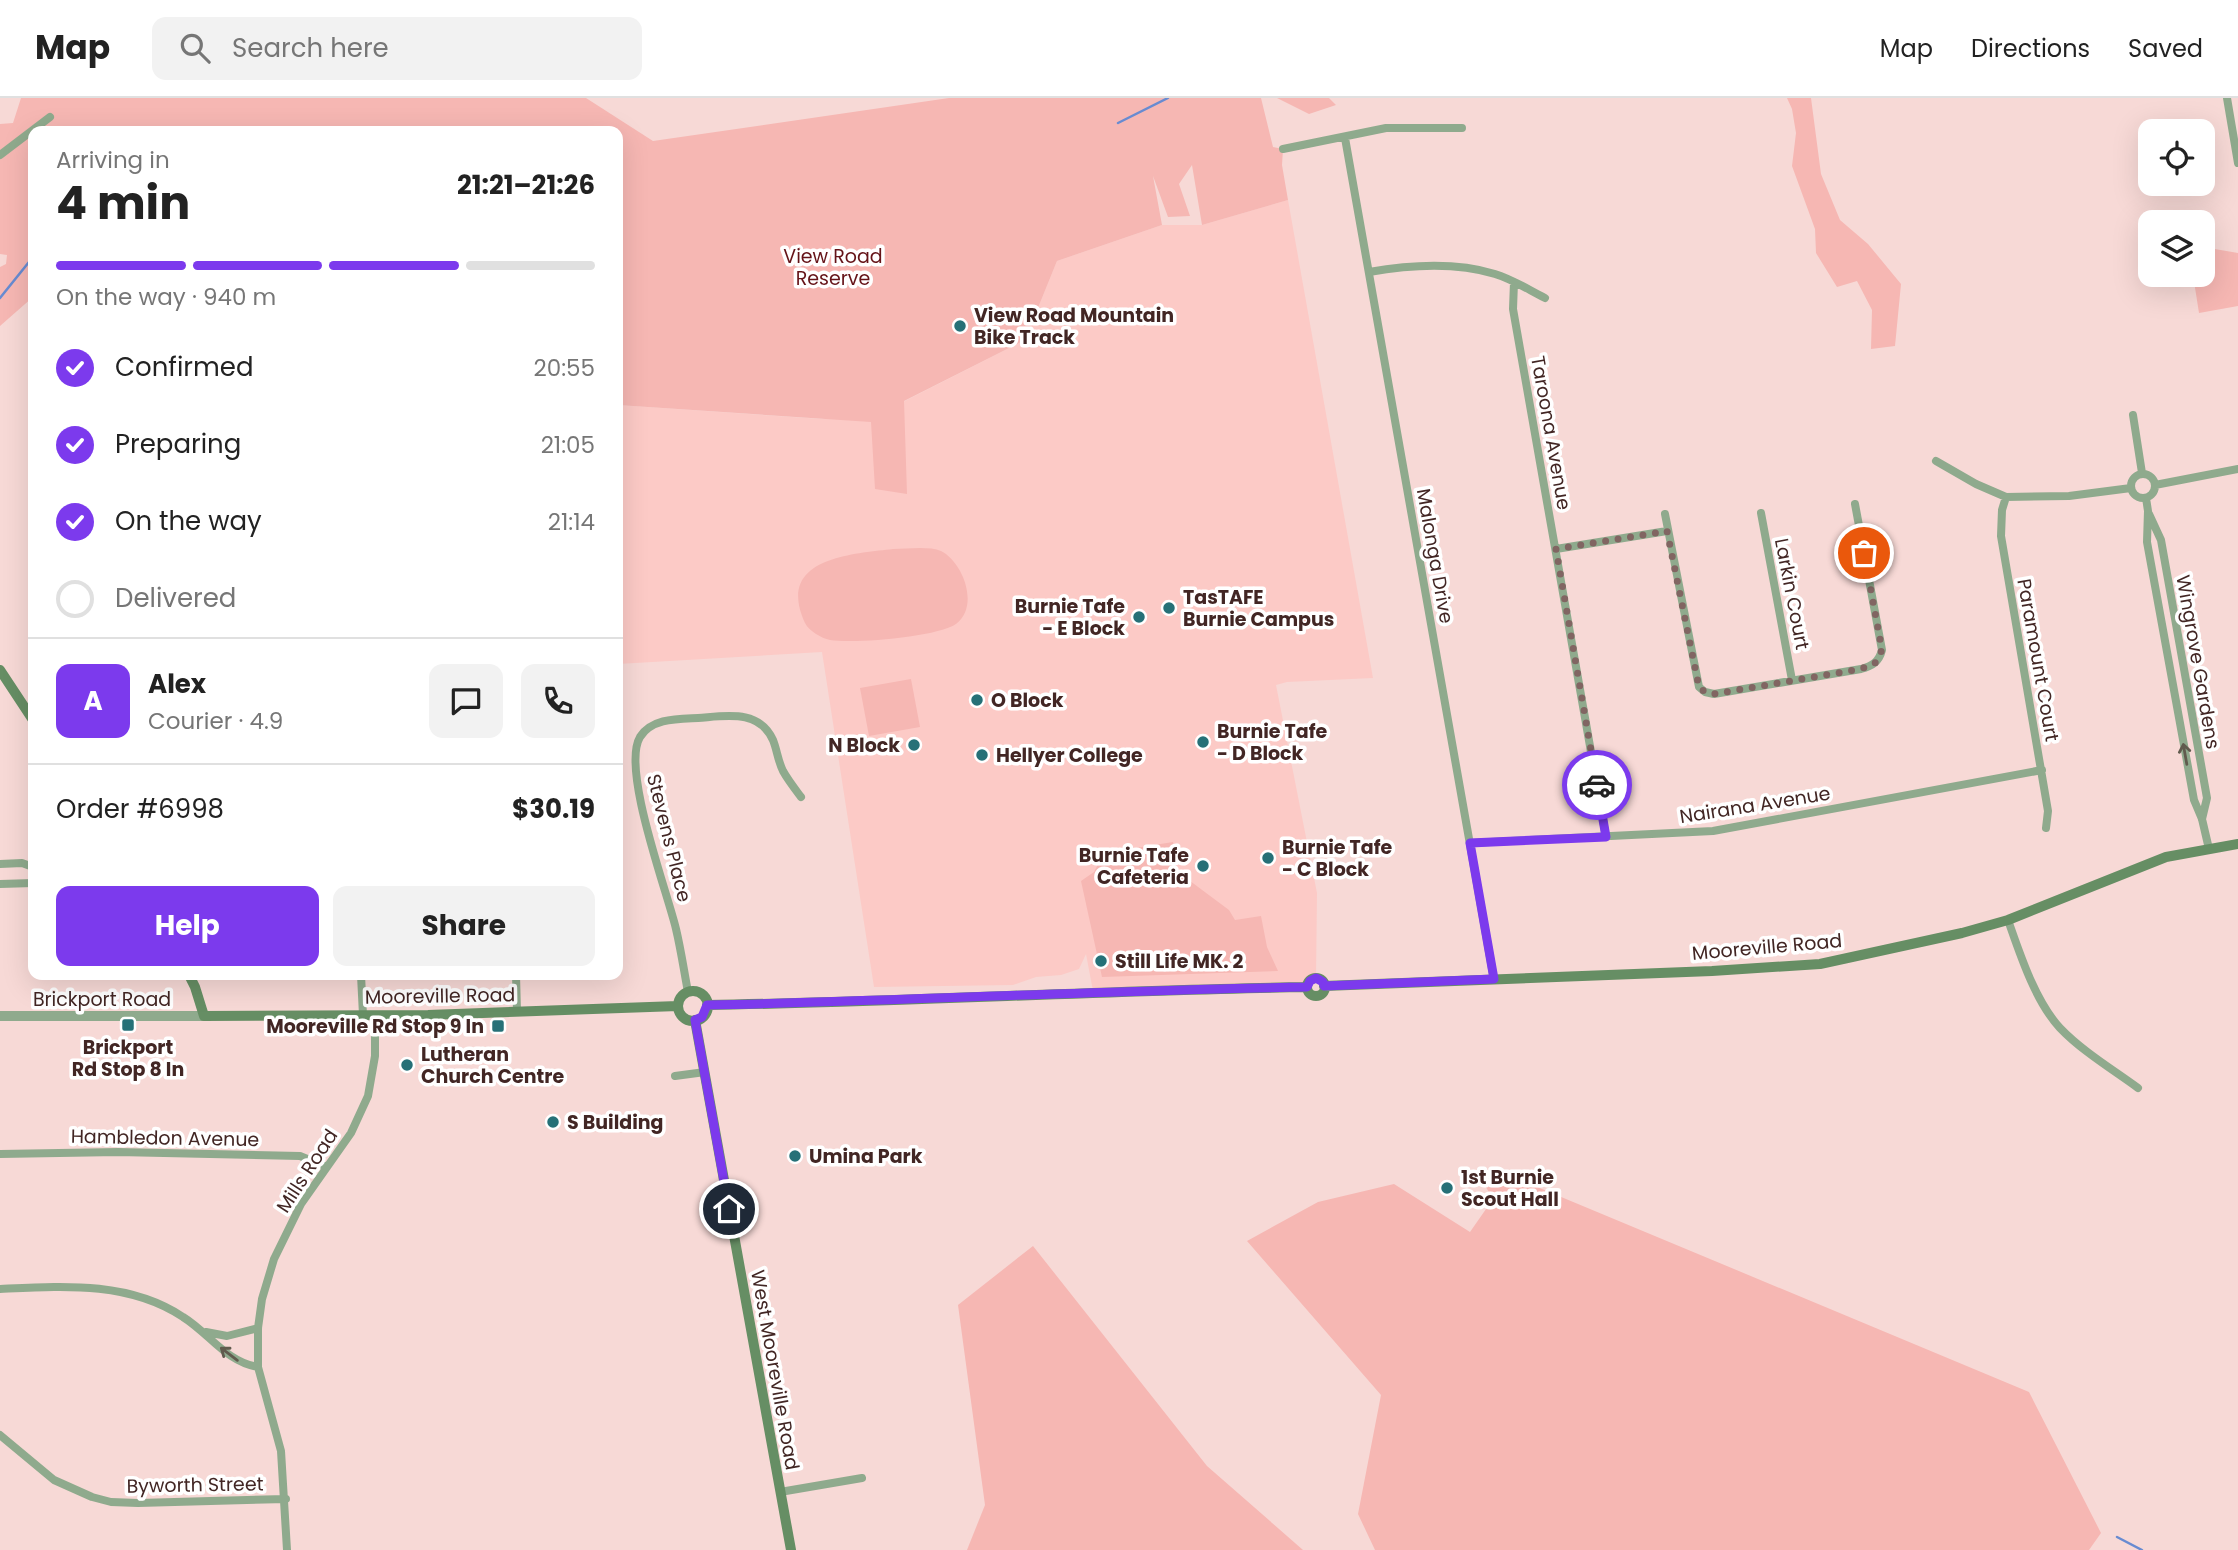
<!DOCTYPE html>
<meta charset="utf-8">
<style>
body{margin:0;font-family:Poppins,sans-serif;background:#f2f2f2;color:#222;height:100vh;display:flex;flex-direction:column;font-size:26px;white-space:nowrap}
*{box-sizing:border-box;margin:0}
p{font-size:23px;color:#767676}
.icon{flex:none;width:38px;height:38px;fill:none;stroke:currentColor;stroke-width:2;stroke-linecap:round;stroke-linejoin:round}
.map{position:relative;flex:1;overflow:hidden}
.panel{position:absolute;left:28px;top:28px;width:595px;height:854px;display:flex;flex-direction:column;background:#fff;border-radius:14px;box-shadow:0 7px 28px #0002}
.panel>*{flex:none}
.buttons{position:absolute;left:2138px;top:21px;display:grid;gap:14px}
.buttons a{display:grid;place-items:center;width:77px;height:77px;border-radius:14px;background:#fff;box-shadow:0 7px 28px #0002;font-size:35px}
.pin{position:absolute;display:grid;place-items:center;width:60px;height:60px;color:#fff;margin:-30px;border:4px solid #fff;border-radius:50%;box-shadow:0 2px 7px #0007}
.courier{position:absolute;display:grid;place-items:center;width:70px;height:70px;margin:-35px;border:5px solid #7c3aed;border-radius:50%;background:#fff;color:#222;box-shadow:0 2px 9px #0007}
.overview em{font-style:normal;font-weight:700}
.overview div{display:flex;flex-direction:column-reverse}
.overview{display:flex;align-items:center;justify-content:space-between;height:119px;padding:0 28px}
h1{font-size:46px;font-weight:700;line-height:52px}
.bar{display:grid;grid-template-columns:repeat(4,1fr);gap:10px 7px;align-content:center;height:84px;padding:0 28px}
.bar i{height:9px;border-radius:5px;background:#e0e0e0}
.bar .on{background:#7c3aed}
.bar p{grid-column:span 4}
.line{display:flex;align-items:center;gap:18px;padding:0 28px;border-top:2px solid #e0e0e0}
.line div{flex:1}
.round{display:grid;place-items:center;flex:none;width:74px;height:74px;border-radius:14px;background:#f2f2f2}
ol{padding:0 28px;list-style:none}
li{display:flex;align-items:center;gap:21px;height:77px}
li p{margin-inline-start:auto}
li .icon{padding:7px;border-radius:50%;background:#7c3aed;color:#fff;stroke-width:4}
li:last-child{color:#767676}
li i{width:38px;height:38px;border:4px solid #e0e0e0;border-radius:50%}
.primary-button{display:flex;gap:14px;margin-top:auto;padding:14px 28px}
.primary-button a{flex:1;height:80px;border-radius:14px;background:#7c3aed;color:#fff;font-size:28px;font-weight:700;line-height:80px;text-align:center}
.primary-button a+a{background:#f2f2f2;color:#222}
header{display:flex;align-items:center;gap:42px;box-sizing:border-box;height:98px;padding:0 35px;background:#fff;border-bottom:2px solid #e0e0e0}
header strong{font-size:33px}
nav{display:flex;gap:38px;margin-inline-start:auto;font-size:24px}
.search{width:490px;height:63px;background:#f2f2f2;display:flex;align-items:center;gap:18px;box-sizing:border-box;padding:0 24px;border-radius:14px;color:#767676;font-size:26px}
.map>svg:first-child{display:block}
</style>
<header>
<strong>Map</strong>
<div class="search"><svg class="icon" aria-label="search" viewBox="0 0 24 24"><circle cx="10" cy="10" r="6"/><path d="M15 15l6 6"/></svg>Search here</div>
<nav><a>Map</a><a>Directions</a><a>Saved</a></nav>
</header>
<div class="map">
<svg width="2238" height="1452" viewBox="0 0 2238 1452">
<rect width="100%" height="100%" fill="#f7d9d6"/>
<!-- built -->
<path fill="#fccac6" d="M1288,102L1373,580L1287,584L1276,587L1317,795L1316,880L1307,887L1093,893L1086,856L1079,871L1061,877L1036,879L1013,887L874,889L822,554L618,566V307L822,321L897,307L1025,242L1057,163L1162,127H1202Z"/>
<!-- green -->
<path fill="#f6b7b3" d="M21,0H586L653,43L949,0H1261L1273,49L1283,51L1282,67L1288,102L1202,127L1192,67L1179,86L1190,118L1168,119L1153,78L1162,127L1057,163L1025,242L904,303L907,396L875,391L871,324L618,307V33H33V199L0,228V169L6,166L7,157L0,156V26L13,25Z
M1277,0H1329L1336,7L1309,16Z
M1787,0H1811L1821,76L1840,122L1868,146L1901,186L1895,248L1871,251L1872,212L1857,183L1837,189L1816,155L1815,131L1792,68L1796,35L1792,11Z
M2203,149L2238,155V208L2199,215L2193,177H2203Z
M893,451C907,451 929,448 941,453C963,464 980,508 956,526C937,539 854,546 830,542C821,540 809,533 805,525C775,460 851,456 893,451Z
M911,581L920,629L869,638L860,590Z
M1173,744L1178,774L1229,812L1235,822L1261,818L1267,849L1278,873L1102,879L1081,783L1094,774L1104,755Z
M1477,1074L1511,1078L2029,1294L2101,1435L2089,1452H1375L1358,1416L1381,1297L1247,1143L1318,1104L1394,1086L1470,1134L1493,1101Z
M1033,1148L1207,1368L1303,1452H967L985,1407L958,1207Z"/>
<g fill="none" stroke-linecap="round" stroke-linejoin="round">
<!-- stream -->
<path stroke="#688bd1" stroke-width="2.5" d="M1118,25L1168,0
M0,200L33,159
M2117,1439L2142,1452"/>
<!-- minor -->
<path stroke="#8faa8d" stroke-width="8" d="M2227,0L2238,65
M1345,40L1494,882
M1283,51L1386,30H1462
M0,57L50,19
M1369,174C1409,167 1456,164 1495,176C1512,181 1529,192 1545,200
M1514,184L1513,211L1606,739
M2133,317L2142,375
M1936,363L1976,386L2006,399L2069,398L2131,390
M2131 388a12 12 0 1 1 24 0a12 12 0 1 1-24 0Z
M2155,387L2238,371
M2006,399L2002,412L2001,438L2048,713L2046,730
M2146,400L2148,413L2147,444L2194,702L2202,721L2209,751
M1761,415L1792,582
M1665,416L1699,589L1705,594L1714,596L1861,571C1872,568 1879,564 1882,552L1855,406
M2149,416L2161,442L2207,700L2202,721
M1556,451L1667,433
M1470,745L1713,733L2042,672
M0,766L22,765L33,769
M0,786L33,785
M2008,822C2020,856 2035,903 2060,930C2082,953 2112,971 2138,990
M361,877L363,917
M516,877L517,913
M688,894C684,873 681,852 676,831C667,793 621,671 640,639C652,620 678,621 698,620C726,618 759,611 773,642C777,652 778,663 783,673C788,682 795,691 801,699
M675,978L705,974
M0,1056L118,1054L300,1058L327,1069
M0,1191C63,1188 129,1183 183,1219C209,1235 226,1264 258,1269
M206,1234L227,1238L258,1230
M0,1337L54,1382L92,1399L111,1404L138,1405L286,1401
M780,1394L862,1380
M287,1452L281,1353L258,1269V1230L262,1201L274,1161L301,1106L351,1035L368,998L375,958V917"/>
<!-- tertiary -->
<path stroke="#8faa8d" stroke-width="10" d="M0,918H204"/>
<!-- secondary -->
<path stroke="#668e64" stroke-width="10" d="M0,572L33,622
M189,877L195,889L204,918L428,917L678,908
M1307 889a9 9 0 1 1 18 0a9 9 0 1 1-18 0Z
M1324,888L1712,873L1820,866L1962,835L2008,822L2166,759L2238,746
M678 908a15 15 0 1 1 30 0a15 15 0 1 1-30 0Z
M707,907C907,904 1107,892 1307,889
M695,922L791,1452"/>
</g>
<!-- one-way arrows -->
<defs><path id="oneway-shaft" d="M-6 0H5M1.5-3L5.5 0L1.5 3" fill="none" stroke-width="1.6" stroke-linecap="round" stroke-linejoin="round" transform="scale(1.75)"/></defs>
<g stroke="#615b4e">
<use href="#oneway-shaft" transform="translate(2185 656) rotate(-100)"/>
<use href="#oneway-shaft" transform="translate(229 1256) rotate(-143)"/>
</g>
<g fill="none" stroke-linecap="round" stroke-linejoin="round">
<!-- done -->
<path stroke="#816562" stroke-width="7" stroke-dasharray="0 12.6" d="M1597,687L1556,451L1667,433L1699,589L1705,594L1714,596L1861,571L1875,565L1882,552L1864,455"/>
<!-- route -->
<path stroke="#7c3aed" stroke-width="9" d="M729,1111L695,922L702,919L707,907C907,903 1107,892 1307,889L1310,883L1316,880L1323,884L1324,888L1494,881L1470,745L1606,739L1597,687"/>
</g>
<!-- markers -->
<g fill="#267077" stroke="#fff" stroke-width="2.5">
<circle cx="960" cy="228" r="7"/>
<circle cx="1169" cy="510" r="7"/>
<circle cx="1139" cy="519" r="7"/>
<circle cx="977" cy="602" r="7"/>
<circle cx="1203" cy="644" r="7"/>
<circle cx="914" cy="647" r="7"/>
<circle cx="982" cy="657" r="7"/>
<circle cx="1268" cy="760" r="7"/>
<circle cx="1203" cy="768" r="7"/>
<circle cx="1101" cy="863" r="7"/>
<rect x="121" y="920" width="14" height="14" rx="3.5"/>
<rect x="491" y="921" width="14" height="14" rx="3.5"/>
<circle cx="407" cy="967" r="7"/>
<circle cx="553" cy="1024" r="7"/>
<circle cx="795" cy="1058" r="7"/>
<circle cx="1447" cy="1090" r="7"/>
</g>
<g text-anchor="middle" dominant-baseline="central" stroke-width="7" stroke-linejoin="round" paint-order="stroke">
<!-- park labels -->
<g font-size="19" fill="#651318" stroke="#fff">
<text x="833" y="158">View Road<tspan x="833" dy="22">Reserve</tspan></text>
</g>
<!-- poi labels -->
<g font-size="19" font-weight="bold" fill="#422624" stroke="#fff" text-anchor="start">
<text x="974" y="217">View Road Mountain<tspan x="974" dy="22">Bike Track</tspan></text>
<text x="1183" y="499">TasTAFE<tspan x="1183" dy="22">Burnie Campus</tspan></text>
<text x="1125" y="508" text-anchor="end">Burnie Tafe<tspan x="1125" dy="22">- E Block</tspan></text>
<text x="991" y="602">O Block</text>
<text x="1217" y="633">Burnie Tafe<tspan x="1217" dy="22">- D Block</tspan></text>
<text x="900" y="647" text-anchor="end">N Block</text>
<text x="996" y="657">Hellyer College</text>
<text x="1282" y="749">Burnie Tafe<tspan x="1282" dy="22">- C Block</tspan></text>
<text x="1189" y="757" text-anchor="end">Burnie Tafe<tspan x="1189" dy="22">Cafeteria</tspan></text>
<text x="1115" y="863">Still Life MK. 2</text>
<text x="484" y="928" text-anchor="end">Mooreville Rd Stop 9 In</text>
<text x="128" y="949" text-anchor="middle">Brickport<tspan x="128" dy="22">Rd Stop 8 In</tspan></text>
<text x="421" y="956">Lutheran<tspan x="421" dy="22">Church Centre</tspan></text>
<text x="567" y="1024">S Building</text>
<text x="809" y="1058">Umina Park</text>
<text x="1461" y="1079">1st Burnie<tspan x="1461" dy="22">Scout Hall</tspan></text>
</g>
<!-- street labels -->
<g font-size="19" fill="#422624" stroke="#fff">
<text transform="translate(1551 335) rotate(80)">Taroona Avenue</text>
<text transform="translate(1435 458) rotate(80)">Malonga Drive</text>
<text transform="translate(1792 496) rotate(79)">Larkin Court</text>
<text transform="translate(2038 562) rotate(80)">Paramount Court</text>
<text transform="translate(2198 564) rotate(80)">Wingrove Gardens</text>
<text transform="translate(1755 707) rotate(-9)">Nairana Avenue</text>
<text transform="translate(669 740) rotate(76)">Stevens Place</text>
<text transform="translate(1767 849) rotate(-5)">Mooreville Road</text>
<text transform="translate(440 898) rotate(-1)">Mooreville Road</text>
<text x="102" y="901">Brickport Road</text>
<text transform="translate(165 1040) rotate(1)">Hambledon Avenue</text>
<text transform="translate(307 1073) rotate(-57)">Mills Road</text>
<text transform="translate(775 1272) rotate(80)">West Mooreville Road</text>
<text transform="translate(195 1387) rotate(-1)">Byworth Street</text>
</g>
</g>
</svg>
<div class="buttons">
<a><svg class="icon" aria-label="locate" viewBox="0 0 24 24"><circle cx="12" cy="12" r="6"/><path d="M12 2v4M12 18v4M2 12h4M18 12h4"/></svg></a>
<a><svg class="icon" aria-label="layers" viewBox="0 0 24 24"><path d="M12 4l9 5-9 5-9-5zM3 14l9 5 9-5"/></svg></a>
</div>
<div class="pin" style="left:1864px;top:455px;background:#ea580c"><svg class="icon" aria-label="bag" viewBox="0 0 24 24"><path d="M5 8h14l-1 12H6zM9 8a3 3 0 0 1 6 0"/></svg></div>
<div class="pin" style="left:729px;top:1111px;background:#1f2937"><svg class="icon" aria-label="home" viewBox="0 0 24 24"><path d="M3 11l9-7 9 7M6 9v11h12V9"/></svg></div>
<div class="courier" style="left:1597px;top:687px"><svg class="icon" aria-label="car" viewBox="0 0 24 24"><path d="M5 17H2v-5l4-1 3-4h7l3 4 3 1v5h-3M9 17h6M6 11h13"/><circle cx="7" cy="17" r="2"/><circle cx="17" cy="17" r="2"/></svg></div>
<section class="panel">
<div class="overview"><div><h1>4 min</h1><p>Arriving in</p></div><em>21:21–21:26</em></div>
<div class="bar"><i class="on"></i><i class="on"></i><i class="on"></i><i></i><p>On the way · 940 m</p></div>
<ol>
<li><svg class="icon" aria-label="check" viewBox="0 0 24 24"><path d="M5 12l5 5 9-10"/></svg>Confirmed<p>20:55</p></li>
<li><svg class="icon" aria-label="check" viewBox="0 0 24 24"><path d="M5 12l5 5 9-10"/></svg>Preparing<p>21:05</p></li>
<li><svg class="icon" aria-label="check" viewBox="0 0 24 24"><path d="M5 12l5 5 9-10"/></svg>On the way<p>21:14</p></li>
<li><i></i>Delivered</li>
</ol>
<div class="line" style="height:126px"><b class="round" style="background:#7c3aed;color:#fff">A</b><div><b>Alex</b><p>Courier · 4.9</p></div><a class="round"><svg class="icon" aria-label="chat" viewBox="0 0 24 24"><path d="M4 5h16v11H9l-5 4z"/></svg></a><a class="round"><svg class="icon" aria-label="phone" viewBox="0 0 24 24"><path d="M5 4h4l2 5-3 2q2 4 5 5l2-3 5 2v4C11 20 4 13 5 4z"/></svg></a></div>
<div class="line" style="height:91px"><div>Order #6998</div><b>$30.19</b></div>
<div class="primary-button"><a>Help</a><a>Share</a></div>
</section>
</div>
